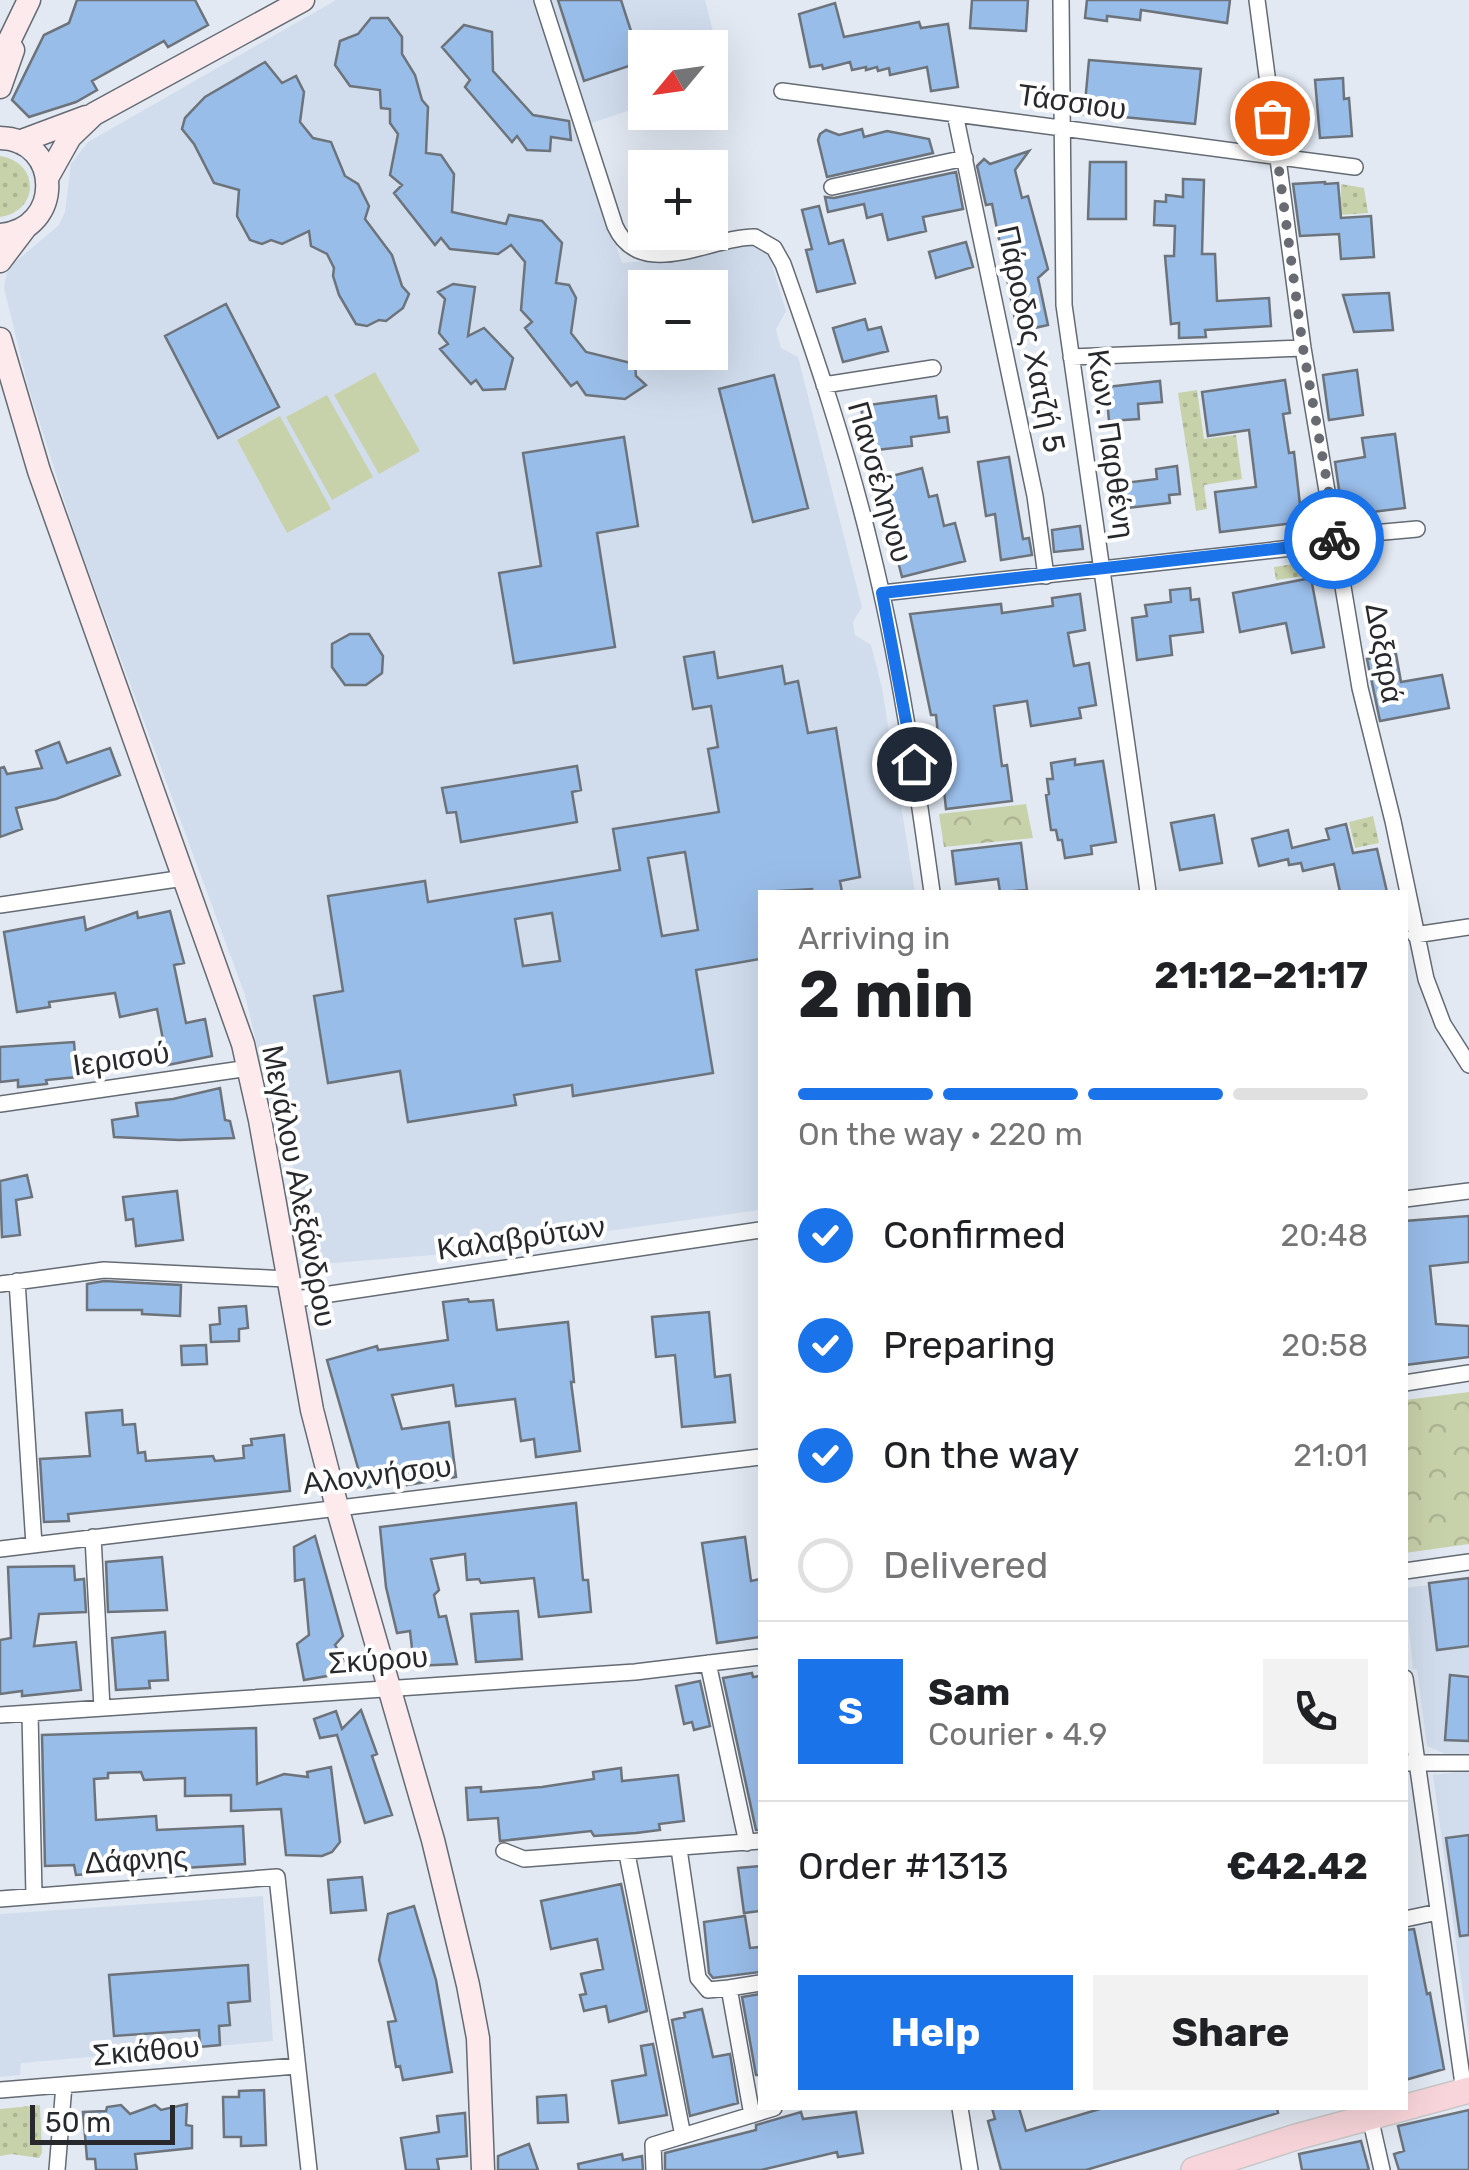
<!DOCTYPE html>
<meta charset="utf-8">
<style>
body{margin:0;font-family:Rubik,sans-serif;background:#f2f2f2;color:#202124;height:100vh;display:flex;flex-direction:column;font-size:38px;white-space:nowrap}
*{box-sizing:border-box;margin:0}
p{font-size:32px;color:#757577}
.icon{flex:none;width:55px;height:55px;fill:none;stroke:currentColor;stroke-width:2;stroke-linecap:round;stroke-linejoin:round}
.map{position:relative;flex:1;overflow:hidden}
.sheet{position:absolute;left:758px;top:890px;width:650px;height:1220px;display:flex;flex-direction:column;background:#fff;border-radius:0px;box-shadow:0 10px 40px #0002}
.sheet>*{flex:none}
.needle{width:65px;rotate:241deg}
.fabs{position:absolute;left:628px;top:30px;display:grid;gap:20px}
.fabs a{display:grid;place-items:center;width:100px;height:100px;border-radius:0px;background:#fff;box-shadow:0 10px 40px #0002;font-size:50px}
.scale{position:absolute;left:30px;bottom:25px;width:145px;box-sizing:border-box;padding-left:10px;border:5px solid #27292d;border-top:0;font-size:28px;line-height:35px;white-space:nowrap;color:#27292d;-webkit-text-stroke:8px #fff;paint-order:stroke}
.pin{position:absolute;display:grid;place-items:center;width:85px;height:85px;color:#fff;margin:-42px;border:5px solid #fff;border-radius:50%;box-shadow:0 2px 10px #0007}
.courier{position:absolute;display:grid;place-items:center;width:100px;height:100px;margin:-50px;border:8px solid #1a73e8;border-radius:50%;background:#fff;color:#222;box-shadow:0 2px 12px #0007}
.headline em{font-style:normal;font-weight:700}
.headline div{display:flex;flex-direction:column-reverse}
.headline{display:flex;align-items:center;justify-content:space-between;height:170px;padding:0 40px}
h1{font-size:65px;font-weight:700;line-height:75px}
.bar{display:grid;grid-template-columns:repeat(4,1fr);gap:15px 10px;align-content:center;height:120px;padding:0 40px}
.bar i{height:12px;border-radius:8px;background:#e0e0e0}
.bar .selected{background:#1a73e8}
.bar p{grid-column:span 4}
.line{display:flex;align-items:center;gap:25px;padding:0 40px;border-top:2px solid #e0e0e0}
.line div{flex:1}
.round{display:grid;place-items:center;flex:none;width:105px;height:105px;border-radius:0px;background:#f2f2f2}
ol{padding:0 40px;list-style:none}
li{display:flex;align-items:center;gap:30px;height:110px}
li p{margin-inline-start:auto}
li .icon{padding:10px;border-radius:50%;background:#1a73e8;color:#fff;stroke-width:4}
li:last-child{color:#757577}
li i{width:55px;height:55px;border:5px solid #e0e0e0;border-radius:50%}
.button{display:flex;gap:20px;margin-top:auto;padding:20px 40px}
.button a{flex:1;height:115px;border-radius:0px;background:#1a73e8;color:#fff;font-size:40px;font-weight:700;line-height:115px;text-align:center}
.button a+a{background:#f2f2f2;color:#202124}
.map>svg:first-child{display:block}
</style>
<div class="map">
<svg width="1469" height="2170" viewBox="0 0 1469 2170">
<defs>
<pattern id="grass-dots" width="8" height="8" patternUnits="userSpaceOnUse" patternTransform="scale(2.5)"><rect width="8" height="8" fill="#c8d2aa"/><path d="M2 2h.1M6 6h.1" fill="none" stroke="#acb493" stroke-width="1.8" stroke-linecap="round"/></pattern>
<pattern id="park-crowns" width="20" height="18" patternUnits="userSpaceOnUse" patternTransform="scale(2.5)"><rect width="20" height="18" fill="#c8d2aa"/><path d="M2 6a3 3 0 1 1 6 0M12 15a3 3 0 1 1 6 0" fill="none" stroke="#acb493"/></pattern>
</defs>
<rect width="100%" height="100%" fill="#e2e9f3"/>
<!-- built -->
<path fill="#d1dded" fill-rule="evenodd" d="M336,0H705L725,79L710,84V48H645V105L577,128L622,263L668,259L746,244L768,252L786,311L776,329L781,348L798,357L862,607L853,622L855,635L871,645L882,688L915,892H760V1210L433,1255L308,1265L283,1103L270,1101L245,995L77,540L28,386L4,288L8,268L59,225L65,212L71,164L88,142ZM645,288H710V352H645Z
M1469,1580V1757L1457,1759L1427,1746L1417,1669H1413L1405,1588Z
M1469,1770V2037L1433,1775Z
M263,1896L273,2041L21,2063L20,2075L0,2077V1914Z"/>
<!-- grass -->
<path fill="url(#grass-dots)" d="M0,156C40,162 40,211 0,217Z
M1341,184L1364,188L1368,213L1339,215L1337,198L1341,197Z
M1197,390L1204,439L1236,435L1242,479L1204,485L1207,509L1196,511L1178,393Z
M1323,560L1325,573L1276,580L1274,567Z
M1373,816L1379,843L1355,848L1349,822Z
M40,2105L42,2153L39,2158L12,2154L0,2156V2109Z"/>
<!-- park -->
<path fill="url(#park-crowns)" d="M1026,804L1033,838L944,847L939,814Z
M1469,1392V1544L1405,1553V1400Z"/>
<!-- pitch -->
<path fill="#c8d2aa" d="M375,372L420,451L379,474L334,395Z
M327,395L373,477L332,500L286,417Z
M280,416L331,509L287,533L237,440Z"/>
<!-- building -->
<path fill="#99bde9" stroke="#6c737b" stroke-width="2.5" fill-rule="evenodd" d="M77,0H195L208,25L168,47L164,41L92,81L97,90L76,102L29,117L12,100L44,35L69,23Z
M558,0H621L641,62L584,81Z
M972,0H1028L1026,31L970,28Z
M1087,0H1230L1227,23L1141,10L1140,20L1107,16V21L1085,18Z
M835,3L844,37L919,22L921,28L948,24L958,87L931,91L927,67L890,75L889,68L878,71L877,67L866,70V67L852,70L850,62L823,69L822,65L810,67L799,14Z
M371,18H388L402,37V54L415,75L422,100L428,107L426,153L441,155L454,174L452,212L506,224L509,215L542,221L562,243L556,283L569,285L576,298L571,333L586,352L635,364L636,376L646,385L625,399L586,395L577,382L571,386L525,328L532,322L521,310L525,262L511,245L498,254L450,249L441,238L435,245L394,193L402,185L390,175L398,134L390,123V109L381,108L380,90L350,86L335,65L340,41L358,34Z
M464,25L492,32L493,71L533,115L569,121L571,140L551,137L550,151L527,150L517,136L512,142L465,87L470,80L442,47Z
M1089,60L1201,69L1195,124L1113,116L1100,109L1084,114Z
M265,62L282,83L296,76L304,92L300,122L313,138L331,142L345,176L358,184L369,206L365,219L392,255L402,286L409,294L403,308L386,321L379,320L367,326L356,324L339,295L333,276L334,268L327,254L311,246L309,231L282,244L271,240L262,244L250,240L237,216L239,190L214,183L194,144L182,129L185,118L205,97Z
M1343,78L1344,99L1349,98L1352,136L1320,138L1315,80Z
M862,129L864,137L887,131L929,139L933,153L827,177L818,140L820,134L826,130L839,135Z
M1029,151L1015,170L1022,198L1028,196L1048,269L1038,278L1048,325L1021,331L1020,324H1016L992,204L986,205L977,166L984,159L990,164Z
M1090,162H1126V219H1088Z
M956,172L963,209L923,217L926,231L888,240L882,214L867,218L864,204L828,212L825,197L834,198Z
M1183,179L1204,180L1202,254H1215L1217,301L1269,298L1271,326L1205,330L1206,337L1179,338V323L1171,324L1165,256H1174L1175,226L1154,225L1155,201L1166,202V195L1183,197Z
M1325,182V184L1338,183L1341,218L1371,216L1374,257L1341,259L1339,234L1300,236L1293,184Z
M819,206L829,244L843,240L855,283L817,292L806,250L812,249L802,210Z
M966,242L973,267L936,278L929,252Z
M453,284L475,287L468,336L484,328L513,358L505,389L483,390L476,380L471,384L440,349L448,344L439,333L445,299L438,292Z
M1389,293L1393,330L1354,332L1343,295Z
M226,304L279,407L218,438L165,336Z
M865,319L868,330L881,327L888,351L843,362L833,328Z
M1357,370L1363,415L1329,420L1323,375Z
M774,375L808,508L753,522L719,389Z
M1285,380L1290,413L1283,414L1289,453L1294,452L1302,522L1220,532L1215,492L1256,487L1249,430L1208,436L1202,392Z
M1160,381L1162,402L1138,404L1139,419L1109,421L1106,387Z
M936,396L939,418L947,417L949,432L911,437L912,446L867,451L861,406Z
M1395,434L1405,508L1372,512L1374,519L1344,524L1335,462L1365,457L1362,438Z
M624,437L638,526L597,533L615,647L514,663L499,573L541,566L523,453Z
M1009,457L1023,539L1029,538L1032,555L1001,560L995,514L986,516L978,462Z
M1177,466L1180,494L1169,495L1170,503L1119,509L1116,484L1157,479L1156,469Z
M922,468L929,497L937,495L944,526L955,523L965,561L902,577L877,480Z
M1080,526L1083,549L1054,552L1052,530Z
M1311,578L1324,647L1292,653L1286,623L1240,632L1233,593Z
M1190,588L1191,600L1199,599L1203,632L1170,636L1172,655L1137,660L1132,618L1147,616L1145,605L1171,602L1170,590Z
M1080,594L1085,630L1068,633L1074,666L1089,663L1096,705L1079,708L1081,718L1031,726L1027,701L994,706L1002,766L1007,765L1012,801L946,809L936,715H931L910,614L1001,604L1002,613L1053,606L1052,598Z
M350,634H369L383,656L382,673L366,685H345L332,667V644Z
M714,652L718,678L782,666L785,684L798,681L808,733L836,728L860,877L840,881L842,892H812V889L760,892V959L696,970L713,1073L573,1096L572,1085L514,1095L516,1105L408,1122L400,1071L328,1083L314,996L343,991L328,896L425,881L428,902L620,870L613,829L719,812L708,749L718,747L711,706L693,709L684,657ZM685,852L698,930L662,936L648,858ZM552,913L560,961L523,966L515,919Z
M1396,654L1401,682L1442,675L1449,708L1380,721L1367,659Z
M59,742L67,763L110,748L120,775L56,799L16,808L22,829L0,837V768L4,767L7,774L42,768L36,751Z
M1075,759V765L1103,761L1116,842L1091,846L1092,854L1065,858L1062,840H1058L1056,830H1051L1046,795L1049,794L1047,779H1053L1051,763Z
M577,766L581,790L572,792L577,822L461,842L456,812L447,813L442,788Z
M1214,815L1222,863L1180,870L1171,823Z
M1346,824L1353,853L1377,849L1387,892H1340L1334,864L1303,871L1301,863L1289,865L1288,859L1259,866L1252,839L1288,830L1292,848L1329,839L1326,829Z
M1021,843L1027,890L1000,892L998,879L956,884L952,851Z
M170,911L184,963L174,965L186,1023L205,1019L212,1056L168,1065L157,1009L120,1017L115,993L49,1002L50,1007L17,1012L4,932L84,917L86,930L137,912L138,918Z
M74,1042L77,1077L46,1080L47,1084L18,1087V1080L0,1082V1047Z
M220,1088L225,1120L230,1121L234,1138L179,1140L114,1137L112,1120L138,1116L136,1103L173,1099Z
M27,1175L32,1197L16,1200L20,1235L2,1237L0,1181Z
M177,1191L183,1240L136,1246L133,1219L126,1220L123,1197Z
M1469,1216V1262L1430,1266L1436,1324L1469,1326V1357L1405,1365V1221Z
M104,1281L181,1285L180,1316L142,1314V1310H87V1284Z
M468,1299L469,1302L493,1300L497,1330L568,1322L574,1382H571L580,1451L536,1457L534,1439L521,1441L515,1399L456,1406L453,1385L392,1395L402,1429L449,1422L456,1477L407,1485L405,1476L364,1489L327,1360L377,1346L378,1350L448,1340L443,1302Z
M246,1306L248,1328L239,1329V1341L211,1342L210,1325L220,1324L219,1308Z
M709,1312L715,1377L730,1375L735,1422L682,1427L675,1355L656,1357L652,1317Z
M206,1345L207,1364L182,1365L181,1346Z
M122,1410L123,1425L135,1424L138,1453L145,1452L146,1461L213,1456L215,1461L244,1458L243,1446L252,1445L251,1439L284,1435L290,1491L68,1514L69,1521L44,1522L40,1459L90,1456L86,1413Z
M576,1503L583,1580H588L591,1612L539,1617L534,1578L481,1583L479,1579L467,1580L465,1554L431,1559L439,1590L434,1595L439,1617L446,1616L457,1664L414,1666L410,1631L397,1633L386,1587L380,1527Z
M315,1536L343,1636L335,1645L344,1661L327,1676L304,1680L297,1644L309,1635L304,1579L295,1581L294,1547Z
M745,1537L751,1581L760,1579V1637L717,1643L702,1543Z
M162,1557L167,1610L108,1612L106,1562Z
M74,1566L75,1580L84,1579L86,1612L39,1614L34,1646L76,1642L81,1690L22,1696V1691L0,1694V1640L11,1638L8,1567Z
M1469,1578V1646L1437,1650L1429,1583Z
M518,1611L522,1659L476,1662L471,1614Z
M165,1632L168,1680L149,1681L150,1688L116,1690L112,1638Z
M752,1673L753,1677L760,1676V1830H756L723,1678Z
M1450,1675L1469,1677V1741L1445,1740Z
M700,1681L710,1726L694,1730L692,1722L684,1724L676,1686Z
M361,1710L377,1754L372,1756L392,1815L365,1823L337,1735L320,1738L314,1719L336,1711L342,1729Z
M256,1728L257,1784L284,1774L308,1777L307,1772L331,1767L340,1842L332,1852L322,1856L286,1855L281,1809L231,1811V1795L185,1796V1778L144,1780L141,1772L108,1773V1778L94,1779L96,1820L156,1816L157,1830L243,1826L245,1864L76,1875L74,1865L45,1866L42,1735Z
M621,1768L622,1781L678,1775L684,1821L659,1824L660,1830L636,1833L594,1836L591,1831L500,1841L498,1818L468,1820L466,1788L481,1787V1792L542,1787L594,1779L593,1772Z
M1469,1835V1935L1460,1936L1446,1838Z
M760,1866V1911L744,1913L738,1868Z
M362,1877L366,1910L331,1913L328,1880Z
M621,1884L647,2011L609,2022L606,2006L584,2011L580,1995L586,1994L581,1974L603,1969L597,1939L551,1949L541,1901Z
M414,1906L436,1980L452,2072L403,2080L400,2066L396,2067L388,2022L396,2021L379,1960L388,1914Z
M745,1916L750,1948L760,1947V1972L713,1978L709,1973L704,1922Z
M1414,1929L1427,1994L1430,1993L1444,2069L1405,2080V1930Z
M248,1965L250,2001L228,2003L230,2025L219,2026L220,2045L200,2047L199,2030L114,2036L109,1975Z
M760,1994V2075H756L742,1997Z
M702,2009L713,2057L730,2054L738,2103L690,2116L672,2020L685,2017L684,2013Z
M653,2044L667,2115L619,2123L612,2081L646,2075L641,2046Z
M264,2090L266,2145L241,2146V2137H224L223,2097H239V2091Z
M566,2095L568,2122L538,2123L537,2097Z
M187,2104L186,2125L192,2126V2148L135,2154L137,2170H96L95,2159H87L83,2112L106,2111L107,2107L121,2105L130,2114L155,2105L161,2110Z
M992,2108H1019L1026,2131L1103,2108H1277L1278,2113L1086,2170H1001L988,2121L995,2119Z
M1469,2110V2170H1399L1394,2154L1404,2151L1398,2126Z
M801,2112L803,2119L856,2112L863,2153L838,2157L837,2152L761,2170H665V2153L756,2130V2125Z
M465,2113L467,2156L437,2159L439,2170H406L401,2138L439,2132L437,2116Z
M1361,2141L1369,2170H1302L1299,2154Z
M529,2144L538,2170H498V2156Z
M622,2154L623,2160L642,2156L643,2170H579L578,2164Z"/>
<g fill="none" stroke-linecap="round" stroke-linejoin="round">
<defs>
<path id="street" d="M542,0L615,226C641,283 712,236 755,237L774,248L783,264C816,357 848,452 871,548C899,661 916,777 932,892
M1061,0L1064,305L1148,892
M1257,0L1303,348L1360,688L1393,821L1426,979L1443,1024L1469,1065
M782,91L1355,167
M955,114L1035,496L1046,576
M832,187L965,158
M1071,357L1303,348
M824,385L933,368
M882,593L1301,547L1351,535L1417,529
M0,905L184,878
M1415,935L1469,927
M0,1104L249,1068
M1405,1199L1469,1191
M17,1281L34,1545
M0,1284L104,1270L287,1279
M290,1300L760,1230
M1405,1383L1469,1373
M93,1537L102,1708
M0,1549L760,1457
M1405,1571L1469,1562
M708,1663L747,1843
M1405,1678L1464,2091
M30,1713L34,1895
M0,1715L635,1672L760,1657
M1405,1763H1469
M679,1849L698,1978L708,1990L729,1988L752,2115
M504,1851L524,1859L760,1841
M627,1854L683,2136
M0,1899L277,1877L309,2170
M1405,1919L1438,1912
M729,1988L760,1983
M0,2090L296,2066
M960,2108L970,2170
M1370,2117L1382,2170
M57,2170L64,2085
M654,2170L653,2145L774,2108"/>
<path id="secondary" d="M0,60L29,0
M0,87L13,50
M0,138C62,139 64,230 0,235
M19,142L86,117
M47,178L70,137L94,114L303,0
M0,261L25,228
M0,339L39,471L243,1044L260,1120L312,1410L337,1507L433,1840L468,1985L478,2038L483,2170"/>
<path id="primary" d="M1194,2170L1296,2137L1469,2090"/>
</defs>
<!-- street casing -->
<use href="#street" stroke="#646b73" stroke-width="18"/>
<!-- secondary casing -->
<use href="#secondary" stroke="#646b73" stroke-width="25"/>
<!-- primary casing -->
<use href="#primary" stroke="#c7c7c8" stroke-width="28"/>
<!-- street -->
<use href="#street" stroke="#fff" stroke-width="15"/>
<!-- secondary -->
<use href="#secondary" stroke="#fceaed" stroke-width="22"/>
<!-- primary -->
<use href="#primary" stroke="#f8d5da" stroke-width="25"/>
</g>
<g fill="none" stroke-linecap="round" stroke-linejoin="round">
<!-- done -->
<path stroke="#686c72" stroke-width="10" stroke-dasharray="0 18" d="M1272,118L1303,348L1337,538L1334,539"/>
<!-- route -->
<path stroke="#1a73e8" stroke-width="12" d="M914,764L882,593L1301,546L1334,539"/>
</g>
<g text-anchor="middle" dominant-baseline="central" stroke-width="8" stroke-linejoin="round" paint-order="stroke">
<!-- street labels -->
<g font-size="30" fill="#27292d" stroke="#fff">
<text transform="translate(1072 102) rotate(8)">Τάσσιου</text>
<text transform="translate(1031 339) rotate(78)">Πάροδος Χατζή 5</text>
<text transform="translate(1111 444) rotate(82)">Κων. Παρθένη</text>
<text transform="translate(880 482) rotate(74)">Πανσέληνου</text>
<text transform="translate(1384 653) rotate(80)">Δοξαρά</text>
<text transform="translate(121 1059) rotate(-8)">Ιερισού</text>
<text transform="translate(299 1186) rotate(79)">Μεγάλου Αλεξάνδρου</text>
<text transform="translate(521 1238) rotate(-8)">Καλαβρύτων</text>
<text transform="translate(377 1475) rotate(-7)">Αλοννήσου</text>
<text transform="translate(378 1660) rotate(-4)">Σκύρου</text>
<text transform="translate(136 1860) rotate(-4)">Δάφνης</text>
<text transform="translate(146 2051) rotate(-5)">Σκιάθου</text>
</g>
</g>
</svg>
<div class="fabs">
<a><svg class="needle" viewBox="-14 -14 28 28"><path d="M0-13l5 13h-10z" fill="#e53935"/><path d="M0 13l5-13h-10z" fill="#757577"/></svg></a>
<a>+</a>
<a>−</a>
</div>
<div class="scale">50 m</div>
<div class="pin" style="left:1272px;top:118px;background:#ea580c"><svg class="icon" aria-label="bag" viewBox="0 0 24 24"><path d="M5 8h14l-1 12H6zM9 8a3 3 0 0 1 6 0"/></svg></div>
<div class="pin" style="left:914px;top:764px;background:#1f2937"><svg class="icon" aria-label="home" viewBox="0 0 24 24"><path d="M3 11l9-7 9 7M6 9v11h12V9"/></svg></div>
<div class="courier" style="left:1334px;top:539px"><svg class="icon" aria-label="bike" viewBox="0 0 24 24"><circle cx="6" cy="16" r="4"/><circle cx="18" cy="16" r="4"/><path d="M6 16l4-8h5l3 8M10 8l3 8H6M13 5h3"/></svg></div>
<section class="sheet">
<div class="headline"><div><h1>2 min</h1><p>Arriving in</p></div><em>21:12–21:17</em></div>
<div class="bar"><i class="selected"></i><i class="selected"></i><i class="selected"></i><i></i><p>On the way · 220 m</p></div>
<ol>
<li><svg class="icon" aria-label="check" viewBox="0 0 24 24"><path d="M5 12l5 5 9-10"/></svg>Confirmed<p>20:48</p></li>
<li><svg class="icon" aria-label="check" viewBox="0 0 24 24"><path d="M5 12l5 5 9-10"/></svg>Preparing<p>20:58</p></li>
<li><svg class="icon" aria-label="check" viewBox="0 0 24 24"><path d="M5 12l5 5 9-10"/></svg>On the way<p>21:01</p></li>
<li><i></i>Delivered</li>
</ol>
<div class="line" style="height:180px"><b class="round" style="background:#1a73e8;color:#fff">S</b><div><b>Sam</b><p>Courier · 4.9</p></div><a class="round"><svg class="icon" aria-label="phone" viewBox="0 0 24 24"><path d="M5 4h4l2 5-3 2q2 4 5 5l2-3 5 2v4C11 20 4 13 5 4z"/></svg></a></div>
<div class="line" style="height:130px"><div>Order #1313</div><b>€42.42</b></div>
<div class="button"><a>Help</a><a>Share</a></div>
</section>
</div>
